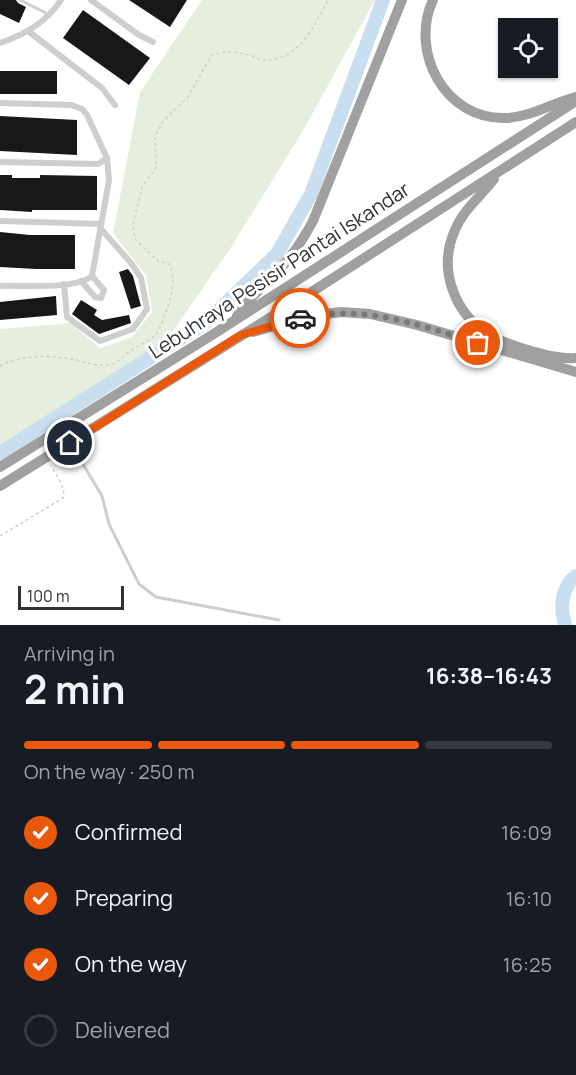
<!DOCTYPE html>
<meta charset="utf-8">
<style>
body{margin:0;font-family:Manrope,sans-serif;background:#242831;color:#f1f3f6;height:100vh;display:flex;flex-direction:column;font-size:22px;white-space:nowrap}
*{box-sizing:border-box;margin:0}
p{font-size:20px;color:#9ea1a6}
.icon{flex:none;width:33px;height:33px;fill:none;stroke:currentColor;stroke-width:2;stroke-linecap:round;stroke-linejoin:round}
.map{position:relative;height:625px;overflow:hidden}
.sheet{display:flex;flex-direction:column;background:#171b24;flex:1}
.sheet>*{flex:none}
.tools{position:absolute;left:498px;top:18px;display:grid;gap:12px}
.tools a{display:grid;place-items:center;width:60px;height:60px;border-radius:0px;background:#171b24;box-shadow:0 2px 4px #0004;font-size:30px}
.scale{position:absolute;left:18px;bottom:15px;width:106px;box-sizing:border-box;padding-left:6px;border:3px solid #313131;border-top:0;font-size:16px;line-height:21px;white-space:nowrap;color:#313131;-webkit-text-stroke:4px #fff;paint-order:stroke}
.pin{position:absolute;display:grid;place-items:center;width:51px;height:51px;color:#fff;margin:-26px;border:3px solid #fff;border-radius:50%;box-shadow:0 2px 6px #0007}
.courier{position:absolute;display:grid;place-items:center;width:60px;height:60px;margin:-30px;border:4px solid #ea580c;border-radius:50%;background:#fff;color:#222;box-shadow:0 2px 8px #0007}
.headline em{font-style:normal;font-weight:700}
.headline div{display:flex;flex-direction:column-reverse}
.headline{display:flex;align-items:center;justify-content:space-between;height:102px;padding:0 24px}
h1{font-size:39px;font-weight:700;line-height:45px}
.bar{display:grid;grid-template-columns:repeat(4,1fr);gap:9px 6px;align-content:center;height:72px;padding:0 24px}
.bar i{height:8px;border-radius:4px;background:#363941}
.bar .active{background:#ea580c}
.bar p{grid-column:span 4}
ol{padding:0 24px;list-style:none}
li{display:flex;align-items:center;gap:18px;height:66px}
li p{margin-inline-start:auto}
li .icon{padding:6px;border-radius:50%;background:#ea580c;color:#fff;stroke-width:4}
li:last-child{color:#9ea1a6}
li i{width:33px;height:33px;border:3px solid #363941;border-radius:50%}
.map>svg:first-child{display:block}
</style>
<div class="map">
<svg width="576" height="625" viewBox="0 0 576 625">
<rect width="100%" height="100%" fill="#fff"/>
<!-- green -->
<path fill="#e6efde" d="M202,0H375L304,129L230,249L166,341L160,347L128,370L0,449V329L70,323L100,348L132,337L152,312L146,275L113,233L140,92Z"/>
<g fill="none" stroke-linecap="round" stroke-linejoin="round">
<!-- river -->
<path stroke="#c9dff0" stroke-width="14" d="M0,453L205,323L277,254L311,194L383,0
M565,625C560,609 561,587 576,576"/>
</g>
<!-- building -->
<path fill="#181818" d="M0,0H16L18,3L26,7L19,23L0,14Z
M129,0H187L170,27Z
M83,10L150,58L129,85L63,38Z
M0,71H57V94H0Z
M0,116L77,120V155L0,151Z
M0,175H12V178H40V175L97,176V210H32V212L0,210Z
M0,232L30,235H75V269H36L0,267Z
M128,269L133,276L141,306L131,309L119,272Z
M56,296L57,315L0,320V302Z
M81,300L97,310L94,315L102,320L129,315L131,323L99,334L72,314Z"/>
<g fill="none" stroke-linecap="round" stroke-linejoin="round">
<!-- path -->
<path stroke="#cecece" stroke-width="1.5" stroke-dasharray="3 3" stroke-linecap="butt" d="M0,366C23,354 51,355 76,360C88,363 100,367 112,364C119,363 124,354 130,351C155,336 155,342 166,312C171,297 177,279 169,264L158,261L135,239L133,224L142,187L156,168L155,136L164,120L187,98L212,55C225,51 235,51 249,55C253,56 258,59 262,60C299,62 314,26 328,0
M0,536L63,498C66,487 57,476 51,466"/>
<!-- service -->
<path stroke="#cecece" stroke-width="3" d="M20,0L48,14
M71,444L102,496L109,524L139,584L156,597L279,620"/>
<!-- minor -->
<path stroke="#cecece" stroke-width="6" d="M91,0L139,35L153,42
M28,31L102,88L115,105
M0,43C24,35 47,22 61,0
M0,103L72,105L82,109L87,115L107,158L109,180L92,276C75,290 23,285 0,286
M0,162L98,164L107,158
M0,221L101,224
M81,281L95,297L101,298L104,290L92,276
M64,284L67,317L100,341L133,329L147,309L141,278L131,263L101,229"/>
<!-- trunk -->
<path stroke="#a0a0a0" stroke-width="10" d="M433,0C409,52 445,120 506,118C531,117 552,103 576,97
M494,179C481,196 463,210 455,230C437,270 455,316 492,336C504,343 518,347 531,351C546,355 561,359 576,358
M237,316C247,301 259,290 272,278C288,261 302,242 313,221L402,0
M253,332L311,316L341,312L370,314L417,325L576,372
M0,467L212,335L576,101
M0,486L313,291L576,122"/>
</g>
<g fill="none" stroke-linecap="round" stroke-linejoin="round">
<!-- done -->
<path stroke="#797979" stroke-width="6" stroke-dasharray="0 10.8" d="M300,318C364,304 418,325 478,343"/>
<!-- route -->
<path stroke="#ea580c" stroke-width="8" d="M70,443L241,335L300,318"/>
</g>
<g text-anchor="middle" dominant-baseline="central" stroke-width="6" stroke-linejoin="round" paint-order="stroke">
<!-- street labels -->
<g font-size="20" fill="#313131" stroke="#fff">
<text transform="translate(279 270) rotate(-33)">Lebuhraya Pesisir Pantai Iskandar</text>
</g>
</g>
</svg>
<div class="tools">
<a><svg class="icon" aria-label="locate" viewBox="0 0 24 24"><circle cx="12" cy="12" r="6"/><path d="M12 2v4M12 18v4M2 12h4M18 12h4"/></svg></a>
</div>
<div class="scale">100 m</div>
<div class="pin" style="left:478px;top:343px;background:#ea580c"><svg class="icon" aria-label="bag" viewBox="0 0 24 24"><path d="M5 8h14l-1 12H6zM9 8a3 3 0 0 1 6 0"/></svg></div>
<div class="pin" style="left:70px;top:443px;background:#1f2937"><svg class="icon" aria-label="home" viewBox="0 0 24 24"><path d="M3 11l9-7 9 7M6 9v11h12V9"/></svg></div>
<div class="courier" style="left:300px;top:318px"><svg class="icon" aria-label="car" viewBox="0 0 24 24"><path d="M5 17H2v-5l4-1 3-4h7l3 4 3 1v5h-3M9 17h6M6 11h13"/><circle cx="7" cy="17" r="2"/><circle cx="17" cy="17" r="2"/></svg></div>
</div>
<section class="sheet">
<div class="headline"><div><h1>2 min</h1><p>Arriving in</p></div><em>16:38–16:43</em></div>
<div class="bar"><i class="active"></i><i class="active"></i><i class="active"></i><i></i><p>On the way · 250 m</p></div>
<ol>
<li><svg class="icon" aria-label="check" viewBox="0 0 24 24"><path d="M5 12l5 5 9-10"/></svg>Confirmed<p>16:09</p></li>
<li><svg class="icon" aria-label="check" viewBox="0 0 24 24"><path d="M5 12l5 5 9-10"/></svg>Preparing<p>16:10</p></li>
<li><svg class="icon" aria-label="check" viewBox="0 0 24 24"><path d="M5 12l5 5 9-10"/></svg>On the way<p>16:25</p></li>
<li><i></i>Delivered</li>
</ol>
</section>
